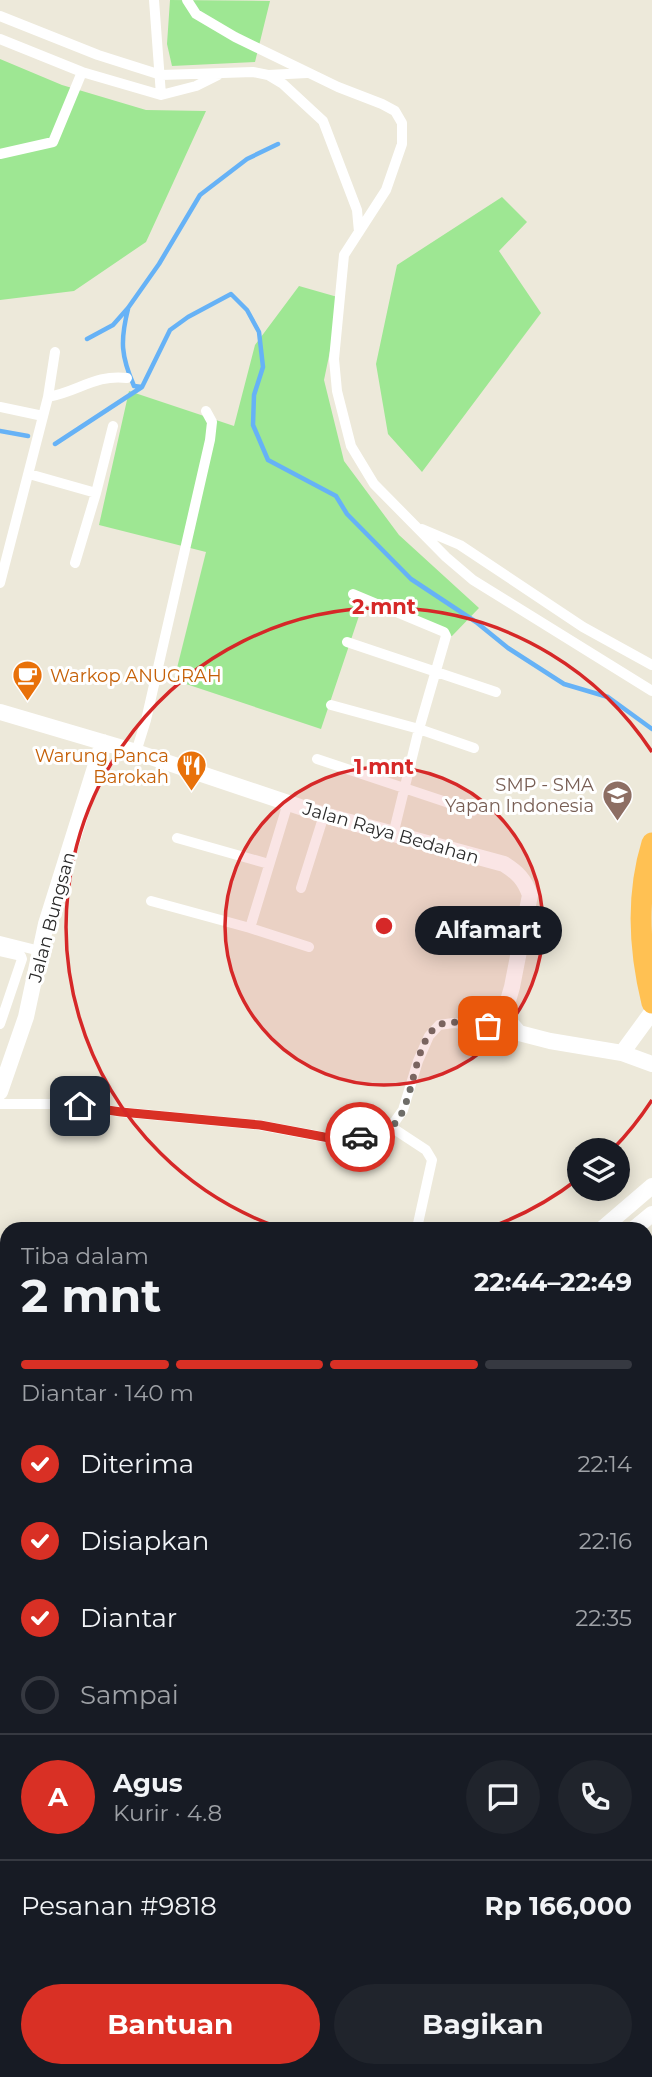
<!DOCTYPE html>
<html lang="id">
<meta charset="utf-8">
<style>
body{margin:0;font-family:Montserrat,sans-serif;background:#20242c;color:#f1f3f6;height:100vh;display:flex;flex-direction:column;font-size:26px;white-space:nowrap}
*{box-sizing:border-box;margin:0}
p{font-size:23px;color:#9ea1a6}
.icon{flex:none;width:38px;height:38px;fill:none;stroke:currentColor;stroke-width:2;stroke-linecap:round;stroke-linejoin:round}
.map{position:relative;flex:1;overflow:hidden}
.panel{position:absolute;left:0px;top:1222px;width:653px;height:856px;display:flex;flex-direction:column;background:#171b24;border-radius:21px 21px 0 0;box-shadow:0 4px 18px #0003}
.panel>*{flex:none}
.buttons{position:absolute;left:567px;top:1138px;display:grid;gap:14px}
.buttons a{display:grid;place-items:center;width:63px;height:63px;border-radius:50%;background:#171b24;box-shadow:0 4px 18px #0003;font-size:35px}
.pin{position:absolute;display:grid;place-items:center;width:60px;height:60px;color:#fff;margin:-30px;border-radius:14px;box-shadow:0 4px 10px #0006}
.courier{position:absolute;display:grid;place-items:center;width:70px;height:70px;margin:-35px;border:5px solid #d93025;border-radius:50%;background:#fff;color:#222;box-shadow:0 2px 9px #0007}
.bubble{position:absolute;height:49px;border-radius:24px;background:#171b24;box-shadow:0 4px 18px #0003;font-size:23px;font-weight:700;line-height:49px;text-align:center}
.headline em{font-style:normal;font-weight:700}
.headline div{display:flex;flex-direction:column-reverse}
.headline{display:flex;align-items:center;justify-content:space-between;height:119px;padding:0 21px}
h1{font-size:46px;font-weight:700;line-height:52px}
.bar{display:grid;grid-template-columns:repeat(4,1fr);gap:10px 7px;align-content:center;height:84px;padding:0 21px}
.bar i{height:9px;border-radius:5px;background:#363941}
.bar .current{background:#d93025}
.bar p{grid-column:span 4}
.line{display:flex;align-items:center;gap:18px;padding:0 21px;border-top:2px solid #363941}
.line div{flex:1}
.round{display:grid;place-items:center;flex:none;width:74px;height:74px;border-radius:37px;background:#20242c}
ol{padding:0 21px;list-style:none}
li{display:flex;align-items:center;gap:21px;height:77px}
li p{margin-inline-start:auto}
li .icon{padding:7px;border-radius:50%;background:#d93025;color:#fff;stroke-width:4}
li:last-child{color:#9ea1a6}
li i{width:38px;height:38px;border:4px solid #363941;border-radius:50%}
.primary-button{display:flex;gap:14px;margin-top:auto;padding:14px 21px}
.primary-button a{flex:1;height:80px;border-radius:42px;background:#d93025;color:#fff;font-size:28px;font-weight:700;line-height:80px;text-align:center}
.primary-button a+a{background:#20242c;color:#f1f3f6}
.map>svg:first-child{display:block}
</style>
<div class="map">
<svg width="652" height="2077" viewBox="0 0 652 2077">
<rect width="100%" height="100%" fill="#ede9da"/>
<!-- green -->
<path fill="#9ee793" d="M170,0L270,1L255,62L172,66L167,44Z
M0,59L62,85L146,110L206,111L146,242L74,291L0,300Z
M502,197L527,222L499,251L541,313L422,472L388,434L376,364L397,265Z
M299,286L341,298L324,380L344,461L399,535L479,608L452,636L363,604L321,729L174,680L206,552L99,525L129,391L234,426L255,345Z"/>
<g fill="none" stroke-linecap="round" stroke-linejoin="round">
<!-- stream -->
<path stroke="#66b2f6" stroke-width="4.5" d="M128,309C120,341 121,356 134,386L142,387
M87,339L113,325L128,308L159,264L200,195L247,159L278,144
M0,431L28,436
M55,444L142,387L170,330L188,317L231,294L247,310L259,332L263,367L254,395L253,425L268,460L336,496L347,514L411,579L476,622L508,648L564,684L608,697L652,729
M0,1547L7,1540
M646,1699L652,1700"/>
<!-- street -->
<path stroke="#fff" stroke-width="10" d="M154,0L161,95
M187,0L196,14L235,37L338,87L382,104L395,111L402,123V144L386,190L344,255L334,359L337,391L351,446L374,484L446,557L473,580L652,691
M0,16L98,55L161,75L253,72L268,75L283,84L323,121L357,210L359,232
M0,39L82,72L161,95L196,86L218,75
M268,75L307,73
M0,154L53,142L82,72
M48,397C78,392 95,374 127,378
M0,407L43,416
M29,474L96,493
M422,529L460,545L583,627L652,665
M75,563L96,493L113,426
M0,583L48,397L55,352
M353,594L444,632L446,636L419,729L393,835
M347,642L496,692
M331,705L419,729L474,748
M136,752L146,720L210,440L212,422L206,411
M317,759L473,811
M177,838L269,864
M301,888L324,815
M151,901L250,928L288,803
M250,928L309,947
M0,941L40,951
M0,951L21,956L22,959L0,1024
M0,1104H64L121,1112L259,1125L340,1140L359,1137L391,1127L403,1110L418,1061L429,1036L439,1025L453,1023L488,1026L507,1019
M391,1127L426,1150L432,1160L417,1228
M0,1455L7,1457
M646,1467L652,1471
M0,1532L7,1527
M0,1653L7,1652
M0,1928L7,1931
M646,1949L651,1939
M646,2057L652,2038
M445,2070L472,2077
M639,2075L641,2070
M142,2077L143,2070
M283,2077L284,2070
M333,2077L336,2070
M539,2077L541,2070
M595,2077L597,2070"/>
<!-- secondary -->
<path stroke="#fff" stroke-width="16" d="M0,712L136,752L324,815L504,864C518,873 524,879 530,895L512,987L505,1011L507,1019L519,1033L550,1041L622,1053L652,1064
M622,1053L652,1012
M0,1092L26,1017L46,924L103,742
M603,1228L652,1186
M635,1228L652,1214
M0,1587L7,1582"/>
<!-- highway -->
<path stroke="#ffc153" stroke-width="21" d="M652,843C636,895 639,950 652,1003"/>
</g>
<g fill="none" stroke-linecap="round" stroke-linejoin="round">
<!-- done -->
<path stroke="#6e6d68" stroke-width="7" stroke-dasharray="0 12.6" d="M360,1137C369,1134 384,1132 391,1127C415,1110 412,1040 439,1025C451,1019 475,1025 488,1026"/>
<!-- route -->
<path stroke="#d93025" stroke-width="9" d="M80,1106L121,1112L260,1125L340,1140L360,1137"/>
</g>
<!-- distance rings -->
<circle cx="384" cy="926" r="159" fill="#d62828" fill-opacity=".12"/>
<g fill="none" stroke="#d62828" stroke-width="3.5">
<circle cx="384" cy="926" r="159"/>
<path d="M652 1100A319 319 0 0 1 612 1150M578 1179A319 319 0 0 1 488 1228M280 1228A319 319 0 1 1 652 752"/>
</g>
<!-- icons -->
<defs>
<symbol id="cafe-pin" viewBox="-11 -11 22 30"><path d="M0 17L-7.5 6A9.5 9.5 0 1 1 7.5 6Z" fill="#e8710a" stroke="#fff"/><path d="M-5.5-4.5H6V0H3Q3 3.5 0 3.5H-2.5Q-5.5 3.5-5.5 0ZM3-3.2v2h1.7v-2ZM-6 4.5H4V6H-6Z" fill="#fff"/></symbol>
<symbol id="restaurant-pin" viewBox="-11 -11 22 30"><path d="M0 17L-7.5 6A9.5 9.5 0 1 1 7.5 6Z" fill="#e8710a" stroke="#fff"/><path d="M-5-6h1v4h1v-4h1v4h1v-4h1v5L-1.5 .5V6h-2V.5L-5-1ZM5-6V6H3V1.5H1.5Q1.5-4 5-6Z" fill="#fff"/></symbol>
<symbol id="school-pin" viewBox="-11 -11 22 30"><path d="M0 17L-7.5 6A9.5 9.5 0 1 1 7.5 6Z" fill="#8d6e63" stroke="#fff"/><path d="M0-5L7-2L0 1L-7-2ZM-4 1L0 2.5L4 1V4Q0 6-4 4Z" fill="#fff"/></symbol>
</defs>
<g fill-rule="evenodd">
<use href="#cafe-pin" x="10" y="658" width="35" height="47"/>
<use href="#restaurant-pin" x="174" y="748" width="35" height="47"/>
<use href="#school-pin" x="600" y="778" width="35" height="47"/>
</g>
<g text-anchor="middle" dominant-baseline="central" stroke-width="6" stroke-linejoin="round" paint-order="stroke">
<!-- food labels -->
<g font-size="18" fill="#c56008" stroke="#fff" text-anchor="start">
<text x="50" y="676">Warkop ANUGRAH</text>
<text x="169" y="756" text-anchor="end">Warung Panca<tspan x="169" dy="21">Barokah</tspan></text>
</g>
<!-- education labels -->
<g font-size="18" fill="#785e54" stroke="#fff" text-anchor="end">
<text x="594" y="785">SMP - SMA<tspan x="594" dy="21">Yapan Indonesia</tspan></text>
</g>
<!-- street labels -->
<g font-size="18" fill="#2a2a2a" stroke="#fff">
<text transform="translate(391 833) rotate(16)">Jalan Raya Bedahan</text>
<text transform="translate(52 917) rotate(-75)">Jalan Bungsan</text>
</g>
</g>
<circle cx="384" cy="926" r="10" fill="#d62828" stroke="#fff" stroke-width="3.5"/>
<g font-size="21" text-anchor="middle" font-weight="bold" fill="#d62828" stroke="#fff" stroke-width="6" stroke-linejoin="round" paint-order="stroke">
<text x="384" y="614">2 mnt</text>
<text x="384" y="774">1 mnt</text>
</g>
</svg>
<div class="buttons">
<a><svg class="icon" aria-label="layers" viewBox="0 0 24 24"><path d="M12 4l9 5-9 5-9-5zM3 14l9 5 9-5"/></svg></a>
</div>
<div class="pin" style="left:488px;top:1026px;background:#ea580c"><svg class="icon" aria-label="bag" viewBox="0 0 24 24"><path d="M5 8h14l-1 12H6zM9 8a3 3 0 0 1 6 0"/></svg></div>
<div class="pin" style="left:80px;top:1106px;background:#1f2937"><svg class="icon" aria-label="home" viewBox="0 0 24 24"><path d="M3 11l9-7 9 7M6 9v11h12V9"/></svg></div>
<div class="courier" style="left:360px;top:1137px"><svg class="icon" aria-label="car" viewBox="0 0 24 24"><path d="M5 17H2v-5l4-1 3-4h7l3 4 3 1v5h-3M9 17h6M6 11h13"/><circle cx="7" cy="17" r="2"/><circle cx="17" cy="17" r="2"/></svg></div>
<div class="bubble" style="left:415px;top:906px;width:147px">Alfamart</div>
<section class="panel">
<div class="headline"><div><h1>2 mnt</h1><p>Tiba dalam</p></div><em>22:44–22:49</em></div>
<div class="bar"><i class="current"></i><i class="current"></i><i class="current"></i><i></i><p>Diantar · 140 m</p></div>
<ol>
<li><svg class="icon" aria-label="check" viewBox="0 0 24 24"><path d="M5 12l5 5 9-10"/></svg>Diterima<p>22:14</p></li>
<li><svg class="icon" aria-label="check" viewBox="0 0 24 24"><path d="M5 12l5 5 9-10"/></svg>Disiapkan<p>22:16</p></li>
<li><svg class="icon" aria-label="check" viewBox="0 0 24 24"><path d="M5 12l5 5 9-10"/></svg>Diantar<p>22:35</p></li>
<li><i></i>Sampai</li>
</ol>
<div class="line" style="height:126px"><b class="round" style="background:#d93025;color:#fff">A</b><div><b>Agus</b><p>Kurir · 4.8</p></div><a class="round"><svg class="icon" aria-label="chat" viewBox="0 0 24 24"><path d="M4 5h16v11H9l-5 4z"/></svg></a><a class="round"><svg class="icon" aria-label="phone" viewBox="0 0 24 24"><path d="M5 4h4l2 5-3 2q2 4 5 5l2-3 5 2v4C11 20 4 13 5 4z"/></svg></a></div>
<div class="line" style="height:91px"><div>Pesanan #9818</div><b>Rp 166,000</b></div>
<div class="primary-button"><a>Bantuan</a><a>Bagikan</a></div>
</section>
</div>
